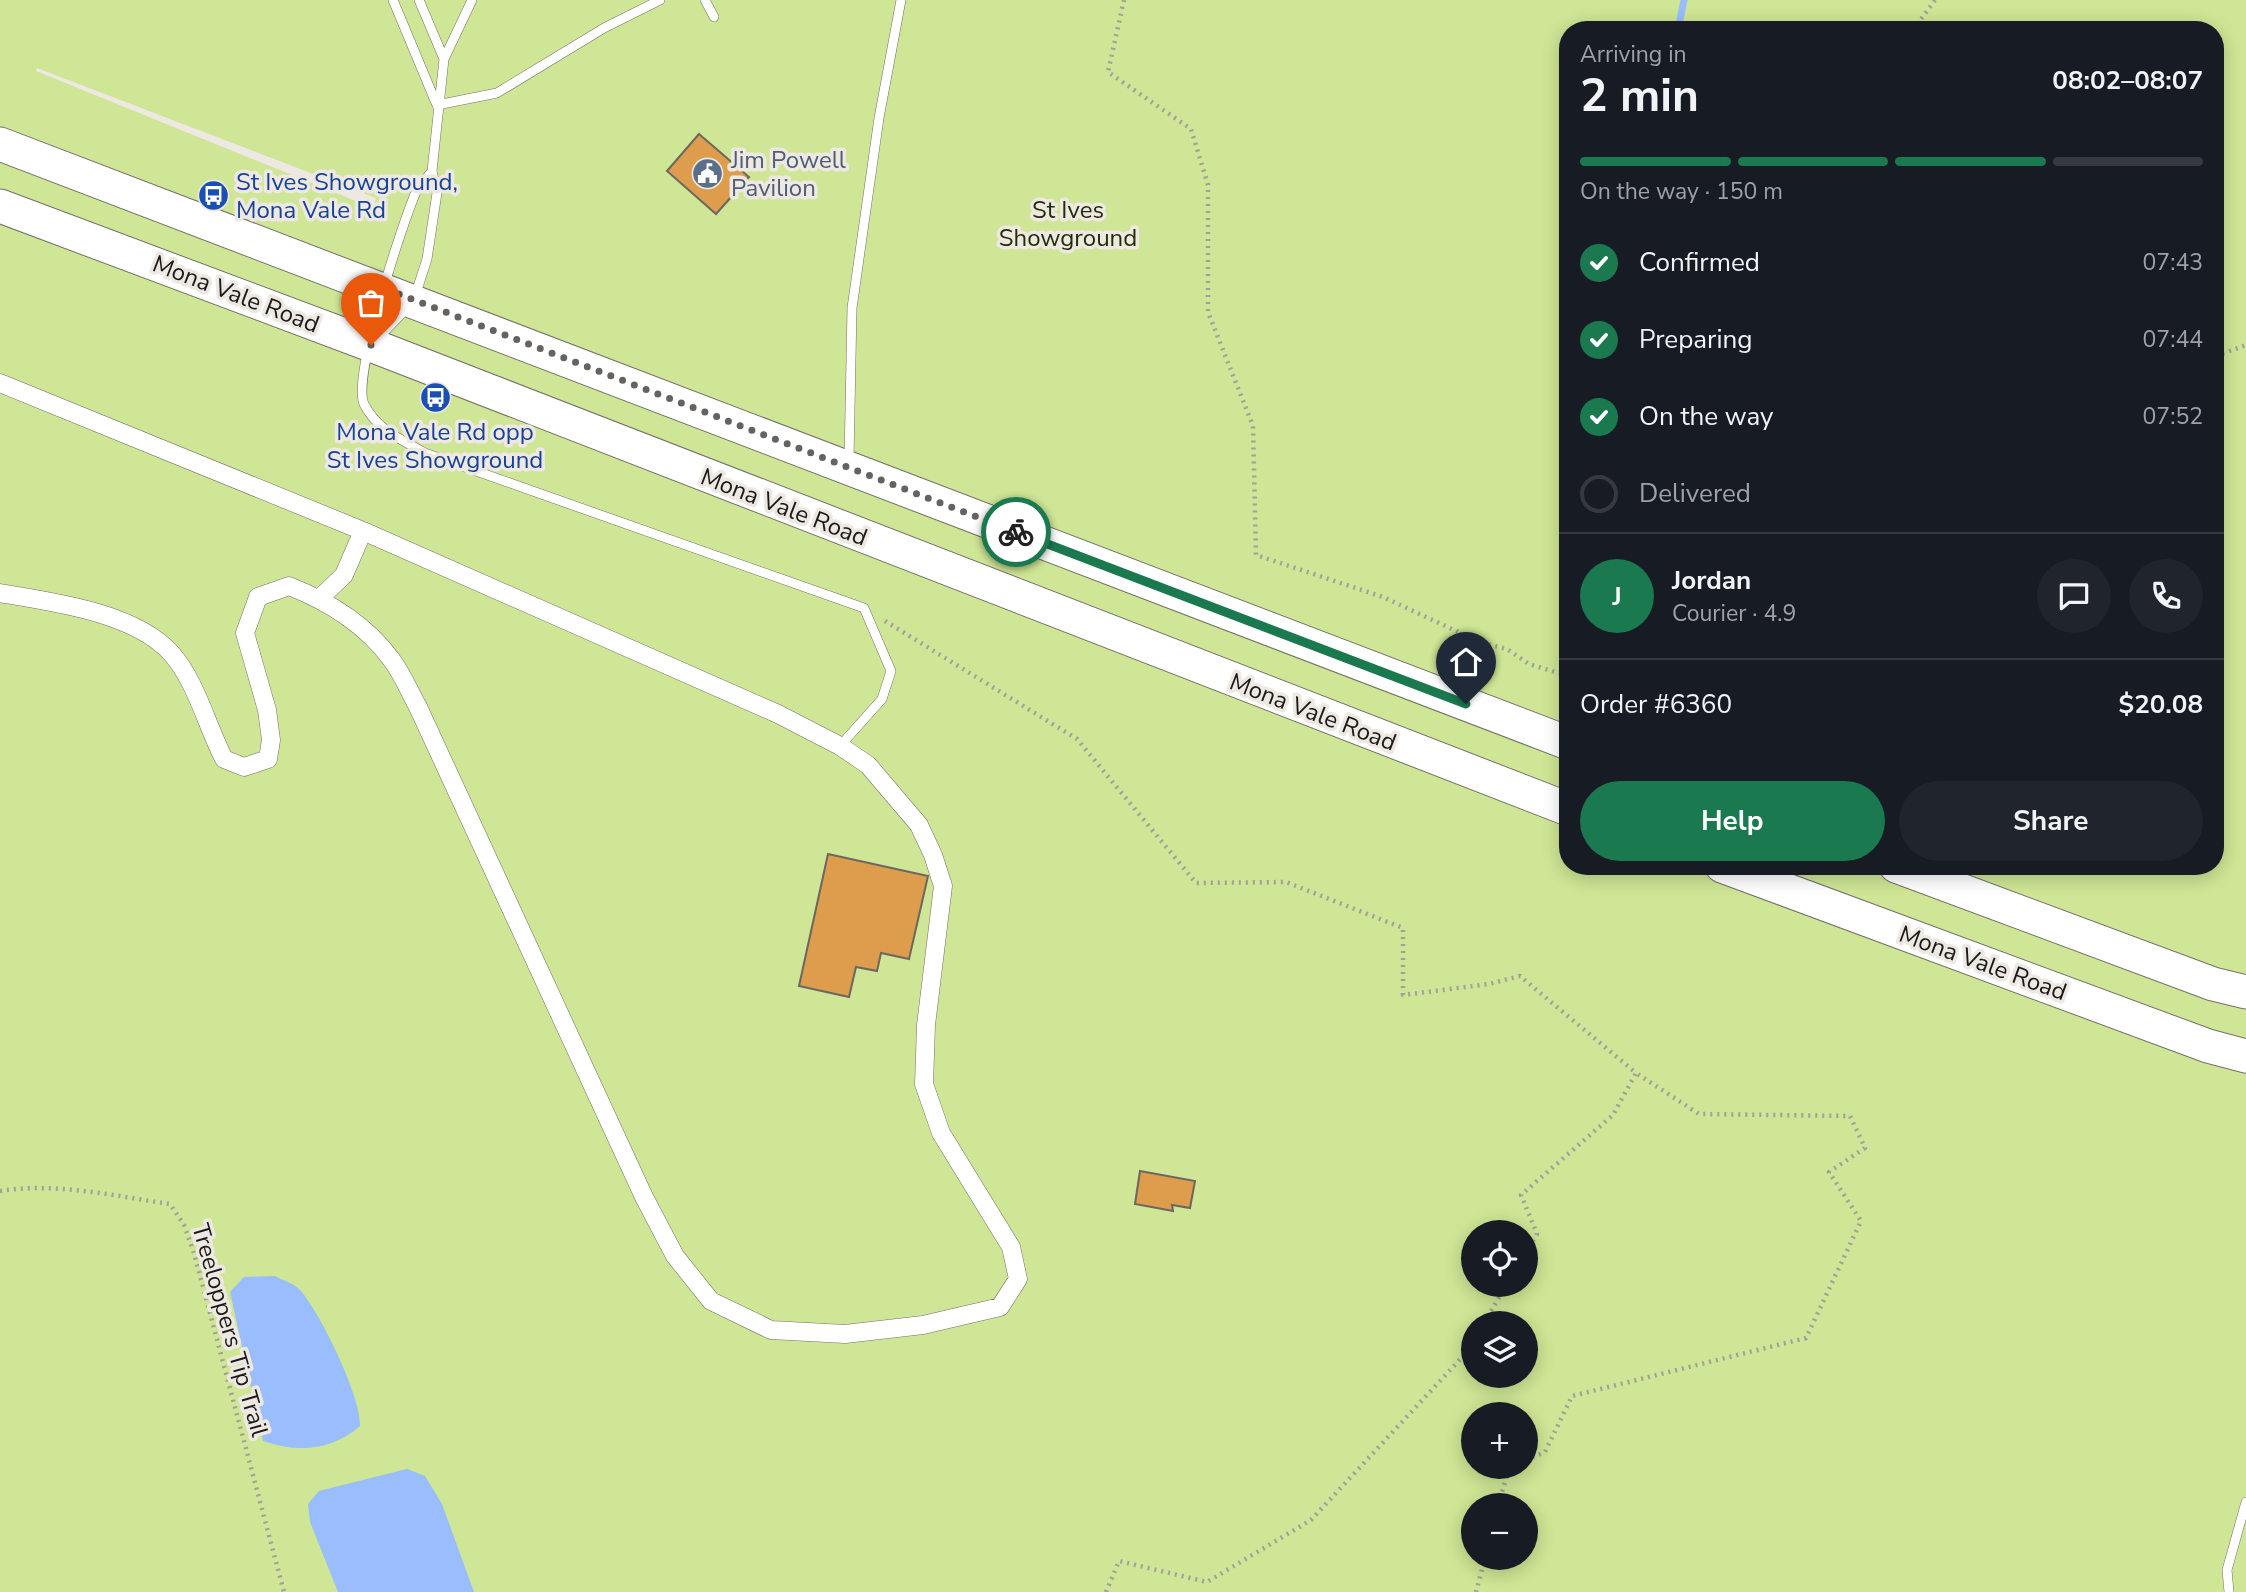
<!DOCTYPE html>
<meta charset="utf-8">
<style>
body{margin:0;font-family:"Nunito Sans",sans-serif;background:#20242c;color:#f1f3f6;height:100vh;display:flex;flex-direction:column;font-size:26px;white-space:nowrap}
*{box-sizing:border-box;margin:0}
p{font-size:23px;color:#9ea1a6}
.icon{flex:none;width:38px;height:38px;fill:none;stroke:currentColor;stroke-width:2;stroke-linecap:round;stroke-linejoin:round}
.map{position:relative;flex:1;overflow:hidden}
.details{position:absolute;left:1559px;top:21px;width:665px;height:854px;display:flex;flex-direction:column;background:#171b24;border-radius:28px;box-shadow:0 4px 18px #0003}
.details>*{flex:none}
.tools{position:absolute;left:1461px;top:1220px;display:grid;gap:14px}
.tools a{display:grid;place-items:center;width:77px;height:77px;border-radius:50%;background:#171b24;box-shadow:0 4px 18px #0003;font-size:35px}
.pin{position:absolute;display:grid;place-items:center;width:60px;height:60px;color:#fff;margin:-72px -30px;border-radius:50% 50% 50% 0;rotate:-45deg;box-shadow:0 0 7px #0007}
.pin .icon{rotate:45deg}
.courier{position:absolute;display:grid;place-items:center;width:70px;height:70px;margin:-35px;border:5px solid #1a794f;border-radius:50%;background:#fff;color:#222;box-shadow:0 2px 9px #0007}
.overview em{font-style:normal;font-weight:700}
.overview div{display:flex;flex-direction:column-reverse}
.overview{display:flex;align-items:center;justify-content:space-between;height:119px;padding:0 21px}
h1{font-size:46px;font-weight:700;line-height:52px}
.bar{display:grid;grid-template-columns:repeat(4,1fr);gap:10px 7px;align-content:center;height:84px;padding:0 21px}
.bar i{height:9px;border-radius:5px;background:#363941}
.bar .selected{background:#1a794f}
.bar p{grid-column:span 4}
.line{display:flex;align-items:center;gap:18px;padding:0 21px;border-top:2px solid #363941}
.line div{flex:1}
.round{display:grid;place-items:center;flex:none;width:74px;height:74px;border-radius:37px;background:#20242c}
ol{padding:0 21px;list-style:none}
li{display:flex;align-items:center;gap:21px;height:77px}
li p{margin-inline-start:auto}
li .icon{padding:7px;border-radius:50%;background:#1a794f;color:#fff;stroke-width:4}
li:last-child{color:#9ea1a6}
li i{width:38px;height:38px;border:4px solid #363941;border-radius:50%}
.action{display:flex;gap:14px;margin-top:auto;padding:14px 21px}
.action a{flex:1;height:80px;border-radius:42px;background:#1a794f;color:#fff;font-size:28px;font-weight:700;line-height:80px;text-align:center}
.action a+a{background:#20242c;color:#f1f3f6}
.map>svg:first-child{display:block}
</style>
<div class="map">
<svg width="2246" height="1592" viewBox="0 0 2246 1592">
<rect width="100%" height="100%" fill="#eee8e3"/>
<!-- green -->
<path fill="#cee695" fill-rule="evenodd" d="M0,0H2246V1592H0ZM1568,30H2216V866H1568ZM37,68L376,198L373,208L36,71ZM1474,1232H1526V1284H1474ZM1474,1323H1526V1376H1474ZM1474,1414H1526V1466H1474ZM1474,1505H1526V1558H1474Z"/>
<!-- water -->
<path fill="#99bdfd" d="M275,1276C282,1280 293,1283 299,1289C319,1310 362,1398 360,1426C331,1451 298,1453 263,1441L230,1292L244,1277Z
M407,1469L425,1476L442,1504L474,1592H338L310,1522L308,1504L319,1491Z"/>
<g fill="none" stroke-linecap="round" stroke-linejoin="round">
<!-- stream -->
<path stroke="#99bdfd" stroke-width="7" d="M1678,30L1684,0"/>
</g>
<!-- building -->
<path fill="#dd9d4c" stroke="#6c6762" stroke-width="2" d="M699,134L749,177L716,214L667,171Z
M828,854L928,876L909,959L881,953L877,971L856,967L849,997L799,986Z
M1140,1171L1195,1181L1190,1208L1172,1205L1173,1211L1135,1204Z"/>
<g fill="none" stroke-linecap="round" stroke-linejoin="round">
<defs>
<path id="lane" d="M393,0L436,103
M419,0L444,59
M705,0L714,17
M437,105L497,93L604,28L660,0
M432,171C427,178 420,185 416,192C402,224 352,377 364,404C377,430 401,439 425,453L864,608L891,671L882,699L840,746
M415,296L427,259L437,193L432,171L444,59L472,0
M376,340L408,307
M849,460L852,308L879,118L901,0
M2229,1592L2227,1570L2246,1502"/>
<path id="street" d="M0,383L363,531L778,714L840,746L868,765L919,825L933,855L943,886L926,1025L924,1084L941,1133L1011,1247L1018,1279L1000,1307L923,1325L845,1334L771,1330L711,1301L675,1256L644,1197L418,707C409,691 402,673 391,659C366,625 327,601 289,586L258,597L245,633L267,710L271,740L268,759L244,767L224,759C207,726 196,681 171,653C134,612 52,602 0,593
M320,598L344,575L363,531"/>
<path id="highway" d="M0,144L1568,743
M0,206L371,345L1568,809
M1722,866L2208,1046L2246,1056
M1896,866L2213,984L2246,992"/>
</defs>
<!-- lane casing -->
<use href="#lane" stroke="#74706b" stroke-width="10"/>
<!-- street casing -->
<use href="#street" stroke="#74706b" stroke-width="19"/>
<!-- highway casing -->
<use href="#highway" stroke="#74706b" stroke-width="35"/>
<!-- path -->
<path stroke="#a39f9b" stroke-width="4.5" stroke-dasharray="2 5" stroke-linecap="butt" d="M1124,0L1108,72L1191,129L1208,185V312L1253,426L1256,555L1383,597L1480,642L1507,649L1529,664L1568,676
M1913,30L1935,0
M2216,356L2246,345
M885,621L1077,739L1196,883L1286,882L1403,928V995L1489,984L1520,976L1636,1073L1613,1115L1521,1195L1537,1234L1526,1252
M0,1191C55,1182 115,1196 170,1204L184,1225L194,1253L284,1592
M1484,1323L1507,1284
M1526,1460L1545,1452L1572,1396L1806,1338L1861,1221L1829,1172L1865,1148L1850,1116L1699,1114L1636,1073
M1498,1505L1510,1466
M1106,1592L1119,1561L1207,1582L1311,1520L1466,1353L1474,1340
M1476,1592L1485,1558"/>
<!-- lane -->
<use href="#lane" stroke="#fff" stroke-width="9"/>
<!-- street -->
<use href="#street" stroke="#fff" stroke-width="18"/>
<!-- highway -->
<use href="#highway" stroke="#fff" stroke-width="33"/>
</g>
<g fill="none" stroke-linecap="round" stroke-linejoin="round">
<!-- done -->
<path stroke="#66625f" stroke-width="7" stroke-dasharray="0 12.6" d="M371,345L383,288L1016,532"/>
<!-- route -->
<path stroke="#1a794f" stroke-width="9" d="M1016,532L1466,704"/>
</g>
<!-- icons -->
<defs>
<symbol id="civic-disc" viewBox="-11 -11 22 22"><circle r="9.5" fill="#5c6f8a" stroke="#eee8e3"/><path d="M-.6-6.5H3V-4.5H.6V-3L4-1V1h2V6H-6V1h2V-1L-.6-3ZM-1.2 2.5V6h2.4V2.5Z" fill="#fff"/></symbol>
<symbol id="bus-disc" viewBox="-11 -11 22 22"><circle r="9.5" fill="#1a4fb4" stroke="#eee8e3"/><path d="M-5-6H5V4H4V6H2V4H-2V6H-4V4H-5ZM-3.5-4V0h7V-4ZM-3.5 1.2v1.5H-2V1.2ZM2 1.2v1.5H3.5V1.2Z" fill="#fff"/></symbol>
</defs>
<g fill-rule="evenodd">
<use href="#civic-disc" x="690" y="156" width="35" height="35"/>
<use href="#bus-disc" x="196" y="178" width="35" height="35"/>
<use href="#bus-disc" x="418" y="380" width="35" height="35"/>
</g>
<g text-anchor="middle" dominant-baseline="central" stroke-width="7" stroke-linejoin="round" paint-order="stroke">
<!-- service labels -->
<g font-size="24" fill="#4e5e75" stroke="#eee8e3" text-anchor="start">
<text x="731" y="160">Jim Powell<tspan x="731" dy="28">Pavilion</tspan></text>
</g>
<!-- transit labels -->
<g font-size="24" fill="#164399" stroke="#eee8e3" text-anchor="start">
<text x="236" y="182">St Ives Showground,<tspan x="236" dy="28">Mona Vale Rd</tspan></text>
<text x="435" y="432" text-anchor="middle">Mona Vale Rd opp<tspan x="435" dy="28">St Ives Showground</tspan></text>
</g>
<!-- park labels -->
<g font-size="24" fill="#242e06" stroke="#eee8e3">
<text x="1068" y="210">St Ives<tspan x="1068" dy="28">Showground</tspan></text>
</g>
<!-- street labels -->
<g font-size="24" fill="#1c1a18" stroke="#eee8e3">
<text transform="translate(236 294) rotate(21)">Mona Vale Road</text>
<text transform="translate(784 507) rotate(21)">Mona Vale Road</text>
<text transform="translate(1313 712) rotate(21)">Mona Vale Road</text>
<text transform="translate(1983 963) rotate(20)">Mona Vale Road</text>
<text transform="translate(230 1330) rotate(74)">Treeloppers Tip Trail</text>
</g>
</g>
</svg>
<div class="tools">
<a><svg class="icon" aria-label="locate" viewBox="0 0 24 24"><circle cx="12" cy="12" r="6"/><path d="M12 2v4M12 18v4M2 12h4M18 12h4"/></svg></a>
<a><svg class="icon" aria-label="layers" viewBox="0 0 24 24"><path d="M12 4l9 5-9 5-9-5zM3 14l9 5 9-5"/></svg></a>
<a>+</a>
<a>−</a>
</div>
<div class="pin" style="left:371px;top:345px;background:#ea580c"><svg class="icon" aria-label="bag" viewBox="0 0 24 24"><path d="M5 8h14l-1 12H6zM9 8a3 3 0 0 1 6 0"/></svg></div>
<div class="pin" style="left:1466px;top:704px;background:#1f2937"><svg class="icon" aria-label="home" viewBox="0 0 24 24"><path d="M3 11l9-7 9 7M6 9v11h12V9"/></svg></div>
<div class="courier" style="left:1016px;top:532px"><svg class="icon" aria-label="bike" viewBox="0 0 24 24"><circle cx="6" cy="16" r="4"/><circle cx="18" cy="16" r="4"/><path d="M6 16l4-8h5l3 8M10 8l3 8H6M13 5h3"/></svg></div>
<section class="details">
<div class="overview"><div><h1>2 min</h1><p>Arriving in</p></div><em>08:02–08:07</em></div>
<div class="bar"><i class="selected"></i><i class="selected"></i><i class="selected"></i><i></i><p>On the way · 150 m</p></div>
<ol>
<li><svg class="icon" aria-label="check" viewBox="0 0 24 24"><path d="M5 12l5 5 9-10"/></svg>Confirmed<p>07:43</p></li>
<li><svg class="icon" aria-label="check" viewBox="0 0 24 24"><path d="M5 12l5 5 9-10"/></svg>Preparing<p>07:44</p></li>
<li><svg class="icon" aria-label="check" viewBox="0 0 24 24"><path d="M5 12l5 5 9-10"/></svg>On the way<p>07:52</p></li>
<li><i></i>Delivered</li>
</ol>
<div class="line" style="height:126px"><b class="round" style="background:#1a794f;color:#fff">J</b><div><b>Jordan</b><p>Courier · 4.9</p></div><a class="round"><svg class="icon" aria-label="chat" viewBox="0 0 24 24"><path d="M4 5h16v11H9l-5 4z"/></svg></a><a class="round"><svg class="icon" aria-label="phone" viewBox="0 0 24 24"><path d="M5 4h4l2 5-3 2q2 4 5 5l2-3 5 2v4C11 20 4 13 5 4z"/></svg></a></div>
<div class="line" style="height:91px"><div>Order #6360</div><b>$20.08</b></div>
<div class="action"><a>Help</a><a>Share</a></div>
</section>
</div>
